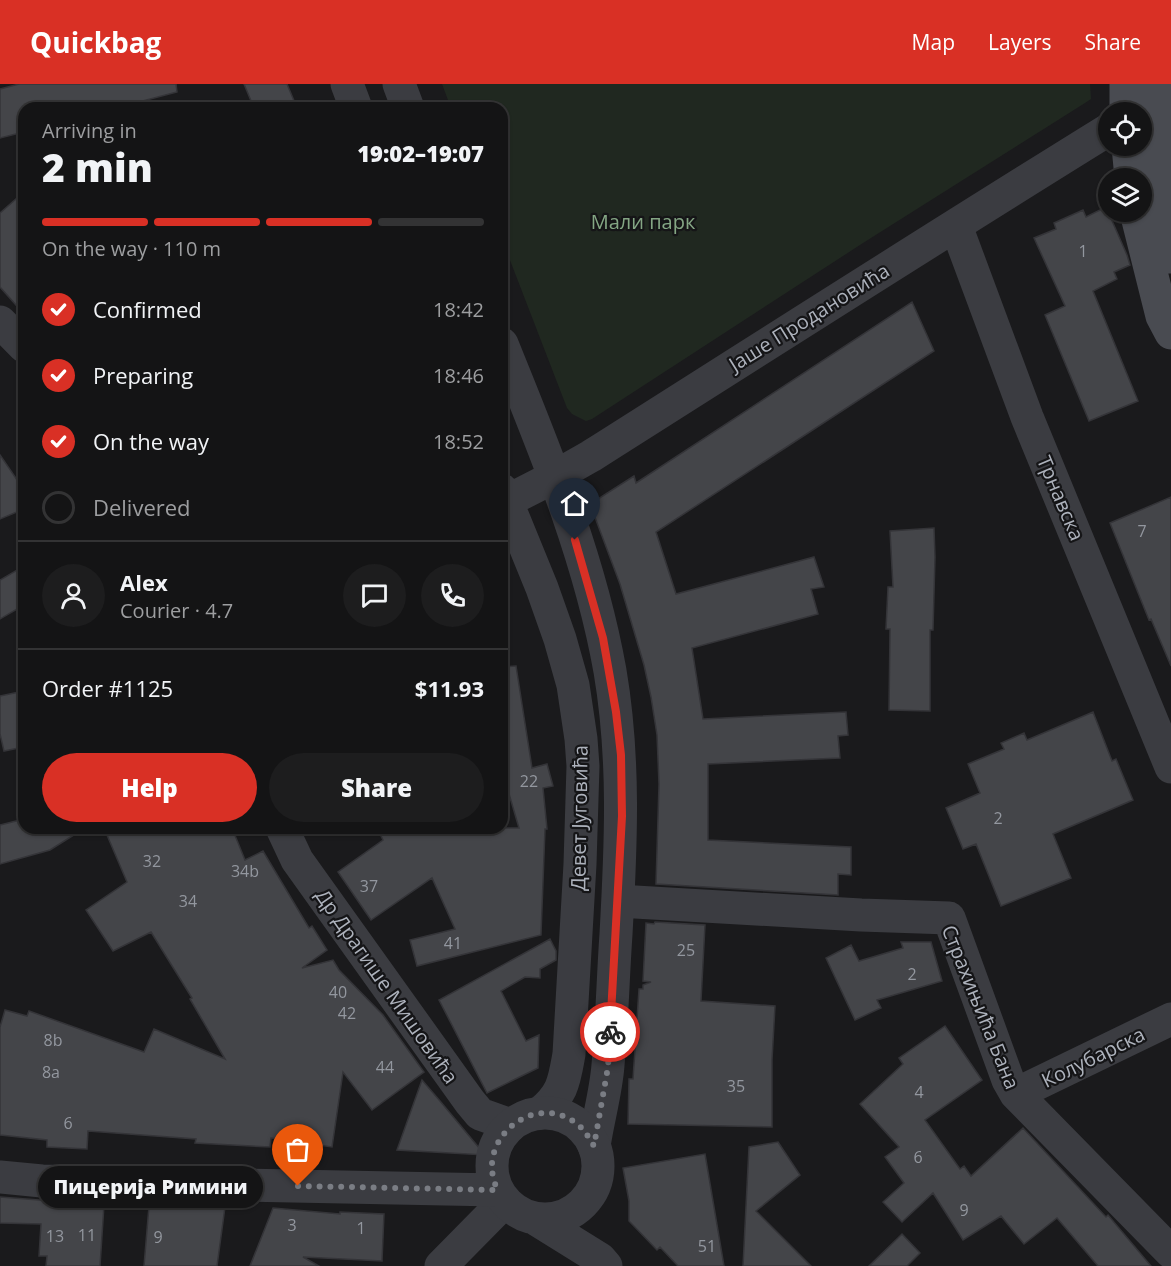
<!DOCTYPE html>
<meta charset="utf-8">
<style>
body{margin:0;font-family:"Open Sans",sans-serif;background:#1d1d1e;color:#f1f3f6;height:100vh;display:flex;flex-direction:column;font-size:22px;white-space:nowrap}
*{box-sizing:border-box;margin:0}
p{font-size:20px;color:#9d9ea0}
.icon{flex:none;width:33px;height:33px;fill:none;stroke:currentColor;stroke-width:2;stroke-linecap:round;stroke-linejoin:round}
.map{position:relative;flex:1;overflow:hidden}
.panel{position:absolute;left:18px;top:18px;width:490px;height:732px;display:flex;flex-direction:column;background:#141415;border-radius:18px;box-shadow:0 2px 4px #0004,0 0 0 2px #333334}
.panel>*{flex:none}
.fabs{position:absolute;left:1098px;top:18px;display:grid;gap:12px}
.fabs a{display:grid;place-items:center;width:54px;height:54px;border-radius:50%;background:#141415;box-shadow:0 2px 4px #0004,0 0 0 2px #333334;font-size:30px}
.pin{position:absolute;display:grid;place-items:center;width:51px;height:51px;color:#fff;margin:-62px -26px;border-radius:50% 50% 50% 0;rotate:-45deg;box-shadow:0 0 6px #0007}
.pin .icon{rotate:45deg}
.courier{position:absolute;display:grid;place-items:center;width:60px;height:60px;margin:-30px;border:4px solid #d93025;border-radius:50%;background:#fff;color:#222;box-shadow:0 2px 8px #0007}
.bubble{position:absolute;height:42px;border-radius:21px;background:#141415;box-shadow:0 2px 4px #0004,0 0 0 2px #333334;font-size:20px;font-weight:800;line-height:42px;text-align:center}
.head em{font-style:normal;font-weight:800}
.head div{display:flex;flex-direction:column-reverse}
.head{display:flex;align-items:center;justify-content:space-between;height:102px;padding:0 24px}
h1{font-size:39px;font-weight:800;line-height:45px}
.bar{display:grid;grid-template-columns:repeat(4,1fr);gap:9px 6px;align-content:center;height:72px;padding:0 24px}
.bar i{height:8px;border-radius:4px;background:#333334}
.bar .current{background:#d93025}
.bar p{grid-column:span 4}
.line{display:flex;align-items:center;gap:15px;padding:0 24px;border-top:2px solid #333334}
.line div{flex:1}
.round{display:grid;place-items:center;flex:none;width:63px;height:63px;border-radius:32px;background:#1d1d1e}
ol{padding:0 24px;list-style:none}
li{display:flex;align-items:center;gap:18px;height:66px}
li p{margin-inline-start:auto}
li .icon{padding:6px;border-radius:50%;background:#d93025;color:#fff;stroke-width:4}
li:last-child{color:#9d9ea0}
li i{width:33px;height:33px;border:3px solid #333334;border-radius:50%}
.button{display:flex;gap:12px;margin-top:auto;padding:12px 24px}
.button a{flex:1;height:69px;border-radius:36px;background:#d93025;color:#fff;font-size:24px;font-weight:800;line-height:69px;text-align:center}
.button a+a{background:#1d1d1e;color:#f1f3f6}
header{display:flex;align-items:center;gap:36px;box-sizing:border-box;height:84px;padding:0 30px;background:#d93025;color:#fff}
header strong{font-size:28px}
nav{display:flex;gap:33px;margin-inline-start:auto;font-size:21px}
.map>svg:first-child{display:block}
</style>
<header>
<strong>Quickbag</strong>
<nav><a>Map</a><a>Layers</a><a>Share</a></nav>
</header>
<div class="map">
<svg width="1171" height="1182" viewBox="0 0 1171 1182">
<rect width="100%" height="100%" fill="#1a1a1c"/>
<!-- green -->
<path fill="#202820" d="M442,0H1090L1091,15L1085,19L863,159L592,335L586,337L572,330L567,324L503,158L502,24H451Z"/>
<!-- building -->
<path fill="#444549" stroke="#343438" stroke-width="1.5" d="M19,0H176L177,8L116,24H24V48L0,54V5Z
M244,0H287L297,24H254Z
M24,108V230L0,203V129Z
M1106,123L1127,171L1130,181L1114,188L1117,195L1093,207L1138,317L1089,337L1045,231L1065,222L1034,154L1056,145L1054,139L1083,126L1086,133Z
M912,218L934,267L656,448L676,510L814,473L824,503L811,505L818,530L692,564L703,635L846,628L848,651L838,652L840,674L708,680V756L851,763V791L838,790V811L656,800L659,700L657,651L651,613L644,581L620,500L590,420L634,392L636,399Z
M0,371L24,406V425L0,435Z
M1171,413V582L1151,535L1149,536L1110,439Z
M934,444L935,473L933,546H930V627L889,626L890,545H886L888,503H893L890,447Z
M24,482V521L0,535V496Z
M516,582L532,684L547,680L553,702L543,704L547,745H545L541,851L417,882L410,856L455,845L432,794L371,836L338,788L383,756L377,744H519L502,686V583Z
M24,607V663L4,667L0,650V612Z
M1093,628L1112,677L1116,675L1133,716L1053,750L1071,794L1001,822L976,760L963,765L946,724L980,709L968,680L1004,665L1001,659L1024,649L1027,656Z
M24,735V744H85L50,766L0,780V741Z
M104,744H232L245,776L263,767L309,844L312,842L327,866L302,884L333,876L339,886L383,931L424,988L372,1026L343,988L332,1063L271,1054L270,1063L195,1059L196,1055L88,1047L87,1065L47,1063V1056L0,1051V943L5,926L27,932L29,927L144,968L154,945L225,975L190,915L192,914L151,848L113,867L86,826L127,798Z
M655,838L705,841L701,917L775,922L772,976V1043L628,1040L629,995H633L639,905H643V901L651,898L643,897L646,839L654,840Z
M550,855L556,867V876L540,885V894L525,893L501,907L526,957L539,951L538,984L487,1009L439,916Z
M901,858H931L942,897L877,916L881,924L855,936L826,874L851,861L859,877L903,864Z
M945,942L982,996L925,1036L960,1085L964,1082L971,1092L1023,1044L1106,1133L1108,1131L1151,1182H1098L1057,1134L1024,1160L1001,1132L963,1156L933,1109L902,1138L883,1118L904,1099L885,1073L899,1063L860,1020L903,980L899,974Z
M422,996L440,1017L485,1071L397,1066Z
M778,1058L800,1091L756,1127L811,1182H743L749,1063Z
M705,1070L724,1182H678L660,1163L657,1166L629,1137V1117L623,1084Z
M0,1113L104,1121L100,1182H46L47,1172H39L41,1140L0,1139Z
M178,1118L225,1123L217,1182H144L149,1122L177,1125Z
M273,1124L340,1130V1128L384,1130L382,1177L303,1173L319,1182H250Z
M902,1150L920,1169L907,1182H869Z"/>
<g fill="none" stroke-linecap="round" stroke-linejoin="round">
<!-- minor -->
<path stroke="#3b3c41" stroke-width="33" d="M347,0L356,24
M399,0L408,24
M956,142L1027,333L1171,683
M0,238L24,262
M502,260C545,366 590,474 610,587C625,675 621,761 616,850C613,893 612,938 608,981C606,1008 598,1035 594,1062
M502,406L542,504L560,555L573,601L581,655L583,682L580,780L569,970C564,998 563,1010 540,1029
M507,417L554,393L591,372C763,263 935,153 1108,46
M282,744L297,776L470,1018L480,1030L511,1041
M618,817L861,831L949,834L1008,996L1016,1010L1171,1168
M1016,1010L1171,935
M441,1182L505,1117"/>
<!-- tertiary -->
<path stroke="#3b3c41" stroke-width="33" d="M492 1082a53 53 0 1 1 106 0a53 53 0 1 1-106 0Z
M0,1093L42,1097L497,1106
M534,1134L600,1175L606,1182"/>
<!-- secondary -->
<path stroke="#494b51" stroke-width="33" d="M1126,0V28
M1156,0C1154,59 1154,116 1171,173
M1128,62L1131,94
M1136,128L1162,232L1171,249"/>
</g>
<g fill="none" stroke-linecap="round" stroke-linejoin="round">
<!-- done -->
<path stroke="#7a7d84" stroke-width="6" stroke-dasharray="0 10.8" d="M298,1102L497,1106C495,1100 493,1093 492,1087C489,1046 536,1013 573,1037C583,1043 588,1052 594,1062L608,983L610,948"/>
<!-- route -->
<path stroke="#d93025" stroke-width="8" d="M575,456L603,554L616,628L621,671L622,732L610,948"/>
</g>
<g text-anchor="middle" dominant-baseline="central" stroke-width="4.5" stroke-linejoin="round" paint-order="stroke">
<!-- number labels -->
<g font-size="16" fill="#93979f">
<text x="1083" y="167">1</text>
<text x="1142" y="447">7</text>
<text x="529" y="697">22</text>
<text x="998" y="734">2</text>
<text x="152" y="777">32</text>
<text x="245" y="787">34b</text>
<text x="369" y="802">37</text>
<text x="188" y="817">34</text>
<text x="453" y="859">41</text>
<text x="686" y="866">25</text>
<text x="912" y="890">2</text>
<text x="338" y="908">40</text>
<text x="347" y="929">42</text>
<text x="53" y="956">8b</text>
<text x="385" y="983">44</text>
<text x="51" y="988">8a</text>
<text x="736" y="1002">35</text>
<text x="919" y="1008">4</text>
<text x="68" y="1039">6</text>
<text x="918" y="1073">6</text>
<text x="964" y="1126">9</text>
<text x="292" y="1141">3</text>
<text x="361" y="1144">1</text>
<text x="87" y="1151">11</text>
<text x="55" y="1152">13</text>
<text x="158" y="1153">9</text>
<text x="707" y="1162">51</text>
</g>
<!-- park labels -->
<g font-size="20" fill="#84a684" stroke="#151517">
<text x="643" y="137">Мали парк</text>
</g>
<!-- street labels -->
<g font-size="20" fill="#adb2bc" stroke="#151517">
<text transform="translate(809 233) rotate(-32)">Јаше Продановића</text>
<text transform="translate(1061 414) rotate(67)">Трнавска</text>
<text transform="translate(579 734) rotate(-89)">Девет Југовића</text>
<text transform="translate(387 902) rotate(55)">Др Драгише Мишовића</text>
<text transform="translate(981 923) rotate(68)">Страхињића Бана</text>
<text transform="translate(1093 973) rotate(-26)">Колубарска</text>
</g>
</g>
</svg>
<div class="fabs">
<a><svg class="icon" aria-label="locate" viewBox="0 0 24 24"><circle cx="12" cy="12" r="6"/><path d="M12 2v4M12 18v4M2 12h4M18 12h4"/></svg></a>
<a><svg class="icon" aria-label="layers" viewBox="0 0 24 24"><path d="M12 4l9 5-9 5-9-5zM3 14l9 5 9-5"/></svg></a>
</div>
<div class="pin" style="left:298px;top:1102px;background:#ea580c"><svg class="icon" aria-label="bag" viewBox="0 0 24 24"><path d="M5 8h14l-1 12H6zM9 8a3 3 0 0 1 6 0"/></svg></div>
<div class="pin" style="left:575px;top:456px;background:#1f2937"><svg class="icon" aria-label="home" viewBox="0 0 24 24"><path d="M3 11l9-7 9 7M6 9v11h12V9"/></svg></div>
<div class="courier" style="left:610px;top:948px"><svg class="icon" aria-label="bike" viewBox="0 0 24 24"><circle cx="6" cy="16" r="4"/><circle cx="18" cy="16" r="4"/><path d="M6 16l4-8h5l3 8M10 8l3 8H6M13 5h3"/></svg></div>
<div class="bubble" style="left:38px;top:1082px;width:225px">Пицерија Римини</div>
<section class="panel">
<div class="head"><div><h1>2 min</h1><p>Arriving in</p></div><em>19:02–19:07</em></div>
<div class="bar"><i class="current"></i><i class="current"></i><i class="current"></i><i></i><p>On the way · 110 m</p></div>
<ol>
<li><svg class="icon" aria-label="check" viewBox="0 0 24 24"><path d="M5 12l5 5 9-10"/></svg>Confirmed<p>18:42</p></li>
<li><svg class="icon" aria-label="check" viewBox="0 0 24 24"><path d="M5 12l5 5 9-10"/></svg>Preparing<p>18:46</p></li>
<li><svg class="icon" aria-label="check" viewBox="0 0 24 24"><path d="M5 12l5 5 9-10"/></svg>On the way<p>18:52</p></li>
<li><i></i>Delivered</li>
</ol>
<div class="line" style="height:108px"><a class="round"><svg class="icon" aria-label="person" viewBox="0 0 24 24"><circle cx="12" cy="8" r="4"/><path d="M4 21q1-7 8-7t8 7"/></svg></a><div><b>Alex</b><p>Courier · 4.7</p></div><a class="round"><svg class="icon" aria-label="chat" viewBox="0 0 24 24"><path d="M4 5h16v11H9l-5 4z"/></svg></a><a class="round"><svg class="icon" aria-label="phone" viewBox="0 0 24 24"><path d="M5 4h4l2 5-3 2q2 4 5 5l2-3 5 2v4C11 20 4 13 5 4z"/></svg></a></div>
<div class="line" style="height:78px"><div>Order #1125</div><b>$11.93</b></div>
<div class="button"><a>Help</a><a>Share</a></div>
</section>
</div>
